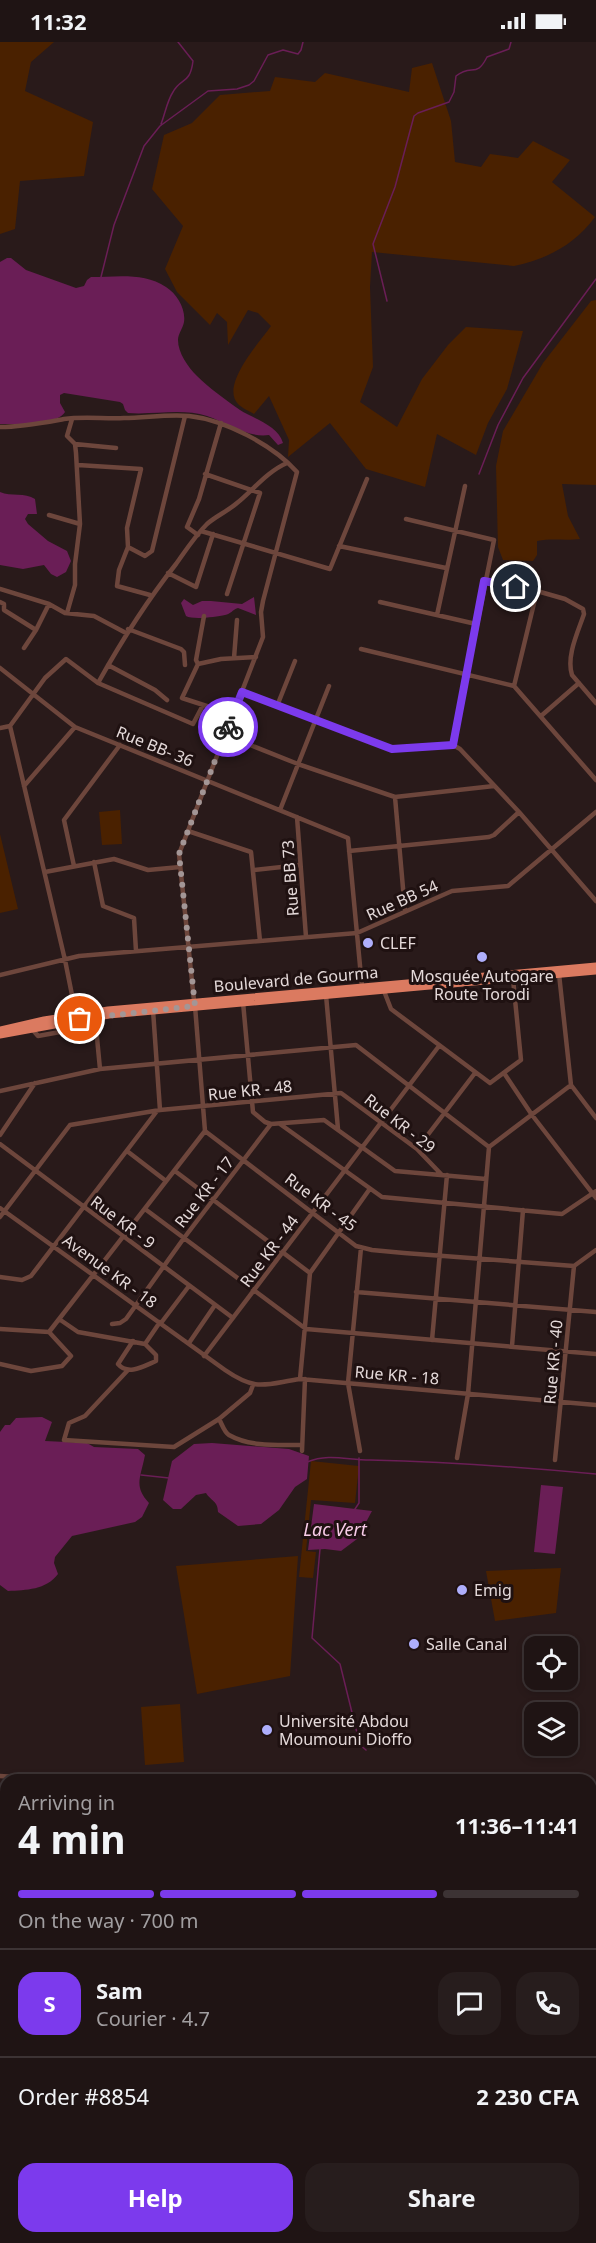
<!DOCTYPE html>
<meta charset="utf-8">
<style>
body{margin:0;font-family:"Noto Sans",sans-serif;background:#271d1d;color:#f1f3f6;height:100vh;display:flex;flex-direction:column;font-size:22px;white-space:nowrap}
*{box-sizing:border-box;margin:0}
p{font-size:20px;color:#a19ea0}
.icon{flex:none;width:33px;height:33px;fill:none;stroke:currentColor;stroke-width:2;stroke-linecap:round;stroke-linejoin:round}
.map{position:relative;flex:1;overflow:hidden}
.panel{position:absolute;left:0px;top:1732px;width:597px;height:470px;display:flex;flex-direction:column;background:#1f1414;border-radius:18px 18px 0 0;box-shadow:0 3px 9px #0003,0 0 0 2px #3c3334}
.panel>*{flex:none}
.controls{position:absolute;left:524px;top:1594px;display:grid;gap:12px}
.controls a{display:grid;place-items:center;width:54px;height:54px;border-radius:12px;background:#1f1414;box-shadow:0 3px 9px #0003,0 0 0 2px #3c3334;font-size:30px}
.pin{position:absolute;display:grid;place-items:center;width:51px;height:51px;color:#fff;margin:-26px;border:3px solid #fff;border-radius:50%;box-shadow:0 2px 6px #0007}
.courier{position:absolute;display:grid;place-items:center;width:60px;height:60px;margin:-30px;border:4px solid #7c3aed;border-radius:50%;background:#fff;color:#222;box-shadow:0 2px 8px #0007}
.summary em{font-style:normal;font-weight:700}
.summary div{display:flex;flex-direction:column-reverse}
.summary{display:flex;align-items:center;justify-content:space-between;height:102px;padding:0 18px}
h1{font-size:39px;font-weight:700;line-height:45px}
.bar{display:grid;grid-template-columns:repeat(4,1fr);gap:9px 6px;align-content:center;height:72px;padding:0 18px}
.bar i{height:8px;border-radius:4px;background:#3c3334}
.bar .on{background:#7c3aed}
.bar p{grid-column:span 4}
.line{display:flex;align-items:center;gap:15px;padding:0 18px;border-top:2px solid #3c3334}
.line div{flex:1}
.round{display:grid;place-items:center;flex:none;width:63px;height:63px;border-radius:18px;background:#271d1d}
.button{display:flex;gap:12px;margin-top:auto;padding:12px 18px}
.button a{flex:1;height:69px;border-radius:18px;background:#7c3aed;color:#fff;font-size:24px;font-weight:700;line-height:69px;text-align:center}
.button a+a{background:#271d1d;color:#f1f3f6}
.status{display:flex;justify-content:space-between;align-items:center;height:42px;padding:0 30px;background:#1f1414;direction:ltr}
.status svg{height:16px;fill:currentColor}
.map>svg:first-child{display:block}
</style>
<div class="status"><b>11:32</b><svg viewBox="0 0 49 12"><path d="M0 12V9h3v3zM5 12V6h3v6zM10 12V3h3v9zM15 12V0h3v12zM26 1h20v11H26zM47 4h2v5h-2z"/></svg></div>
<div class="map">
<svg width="596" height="2201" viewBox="0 0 596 2201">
<rect width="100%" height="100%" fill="#291a1a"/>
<!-- green -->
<path fill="#4a2100" d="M0,0H54L31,20L25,49L93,80L84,134L20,139L15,187L0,192Z
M432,21L451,79L455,120L481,125L490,112L518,116L533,99L570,118L552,140L595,175C575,202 548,217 514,224L372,210L370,245L373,325L360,360L397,385L422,337L448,303L466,285L523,289L507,347L488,381L476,413L437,392L425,445L366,427L330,381L288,415L289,398L269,354L254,372C249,369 242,366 238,362C220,343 260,300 271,284L258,271L248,268L228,303L227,280L217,271L210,283L177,250L165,227L183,184L152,147L164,93L192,81L220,53L270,49L275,35L315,40L325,31L409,50L412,26Z
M596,258V443L562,442L568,474L580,497C564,499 553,496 537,499V513L533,519L503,518L498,505L496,424L503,389L543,321L591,259Z
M120,768L122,802L102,803L99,770Z
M0,792L18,867L0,871Z
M311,1419L359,1424L355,1461L311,1458L306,1509L316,1510L313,1536L299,1535Z
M298,1514L290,1634L197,1652L176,1524Z
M561,1526L556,1571L495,1579L486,1529Z
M180,1662L184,1720L145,1723L141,1665Z"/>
<!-- water -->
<path fill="#6a1e56" d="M7,216H11L26,228L76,246L84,244L87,238L91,235C116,235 144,230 166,245C177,252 186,267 184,280C183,286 178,292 178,298C178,311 188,325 197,334C209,346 226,358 240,368C254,377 278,383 283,401L278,403L269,393C247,396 228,381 207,374C182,366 154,373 128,371L125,368L123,362L120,360L64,351L60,353V361L65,370C56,384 16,382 0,382V220Z
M0,450C11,455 25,450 35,457L37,472H28L25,477L28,482L48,499L67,509L71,519L66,530L57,535L51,532L44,523L23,527L0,523Z
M254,555L256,573L238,566C232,568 231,572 225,573C216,575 193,578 186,574L181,561L184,557L193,563L202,559H211L242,562Z
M42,1375L52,1380L45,1399L87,1401L94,1405L138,1407L145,1413C141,1435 133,1444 149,1461L142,1475L135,1480L72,1494L55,1515L54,1521L58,1532C46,1548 26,1548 8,1549L0,1543V1390L5,1383H10L16,1376Z
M212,1401L289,1407L309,1414L307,1437L295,1445L279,1468L261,1482L238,1484L218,1470C218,1459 211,1459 206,1451L196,1453L181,1467H173L163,1458L172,1419L194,1402Z
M541,1443L563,1445L555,1512L534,1510Z
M314,1462L372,1469L357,1497L341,1509L325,1507L308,1508Z"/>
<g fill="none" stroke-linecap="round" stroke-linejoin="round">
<!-- stream -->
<path stroke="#6a1e56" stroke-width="1.5" d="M161,82C165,72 167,59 173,50C181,35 190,43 193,19L178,0
M101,235L114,183L144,104L160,84L208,49L237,47L249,43L254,39L268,13L283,8L298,12L301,8L303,0
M387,259L373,202L395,145L414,74L418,71L449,60L454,50L456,34C472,21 476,37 487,15L509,7L511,0
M479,432L498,383L523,336L596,237
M307,1420C329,1411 347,1418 370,1418C446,1420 521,1425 596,1432
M141,1433L169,1436
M355,1467L359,1461V1416
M320,1507L312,1596L340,1622L360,1703L366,1708"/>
<!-- minor -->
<path stroke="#6d463c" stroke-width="4.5" d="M0,385C22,385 42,381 64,377C83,374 105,377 124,376C145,376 167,372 189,374C225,378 273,403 297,430L263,559L261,570L263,595L179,812L194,959
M75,402L116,406
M78,423L141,427L127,486L128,505L119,528L117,544L150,553
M205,432L260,451L227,552
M49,473L80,482
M406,477L494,498L453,703
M201,489L330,527L367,437
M198,493L187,485L199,457L221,381
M339,504L446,526
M128,505L145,514L152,509L185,374
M168,531L196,545L213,492
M484,539L537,549L514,644
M0,547L49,562L65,571L94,574L126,591
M537,549L565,557L583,567L584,572C578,590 566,614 572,633L596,661
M0,560L4,562V568L36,588L49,562
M380,560L476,582
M67,571L75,543V522L80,482L76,411L75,402L67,394L72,377
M437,573L465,444
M204,574L196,618L198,622L182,656L219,668L232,676
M128,587L181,607L184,610L185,623
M24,606L36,588
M361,607L514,644L596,738
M234,616L237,578
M198,622L221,617L256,615
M108,623L155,648L167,658
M0,626L75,685L348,796L362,945
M98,641C122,598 146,560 176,522C186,508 195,494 207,482C216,474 228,469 237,461C253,448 268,429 287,421
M242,650L392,707L453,703
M277,664L295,619
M541,674L579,641
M10,684L65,918L76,973
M0,686L10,684L45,636L66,617L98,641L193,682L203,663
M225,693L298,722L395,755L494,744
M453,703L460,707L519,770L596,859
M24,744L75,685
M395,755L405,869
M280,768L329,644
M297,775L306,895
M188,789L251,810L260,899
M349,809L489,795L494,793L519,770
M94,820L103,864L134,876L136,909
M74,824L64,778L120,703
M254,828L300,823
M45,830L114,817L148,828L180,825
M559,932L571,1043L596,1076
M0,933L79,914L357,891L452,849L508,844L596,770
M384,949L391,967L490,1041L521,1018L513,937
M326,953L338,1087
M243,960L253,1070L265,1080L271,1082L324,1078L395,1129L486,1137
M195,964L205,1089L356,1204L372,1208L404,1211L574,1224L596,1208
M153,968L160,1068
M95,975L100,1027
M32,987L38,994L71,988
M504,1031L532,1073L596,1156
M0,1049L100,1027L356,1003L489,1105
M280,1082L382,1155L562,1172L596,1149
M0,1093L35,1041
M0,1102L233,1276
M417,1107L475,1031
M127,1109L166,1139
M175,1129L310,1231
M0,1166L225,1328C257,1350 265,1342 300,1337L596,1363
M145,1167L306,1287L596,1312
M0,1175L70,1083L160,1068L341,1051L417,1107L441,1132
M0,1235L22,1238L31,1234L157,1069
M356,1250L596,1270
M59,1277L78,1290L145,1302L160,1280
M161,1281L189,1244
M112,1282L120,1281L126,1277L184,1196L271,1082
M0,1287L49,1290L71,1314L62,1324L31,1329L0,1322
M49,1290L205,1089
M432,1298L447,1133
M133,1299L118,1322C128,1334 144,1324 156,1319V1313L145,1302
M189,1301L215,1263
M512,1304L523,1168
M204,1314L439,1004
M128,1328L85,1374L69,1381L64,1398L174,1405L219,1377L250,1351L253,1343
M300,1337L310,1231L369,1148
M219,1377C222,1382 224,1390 229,1393C250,1405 278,1403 301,1403
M302,1409L305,1337
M360,1409L348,1341L361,1206
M457,1416L468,1352L489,1105L571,1043
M555,1418L574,1224
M0,1734L61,1738
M591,1749L596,1747
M591,1870L596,1886
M591,1968L596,1969
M591,2047H596
M591,2127L596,2130
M0,2151L6,2153
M591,2182L596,2181
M167,2196L198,2201
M445,2196L446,2201
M227,2201L228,2196
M278,2201V2196
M378,2201V2196
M426,2201V2196
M498,2201L523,2196"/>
<!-- highway -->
<path stroke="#db7a60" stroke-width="7" d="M0,988L44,978L108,968L596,924
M0,993L109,973L596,929"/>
</g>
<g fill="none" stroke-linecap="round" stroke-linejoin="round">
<!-- done -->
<path stroke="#a39696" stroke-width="6" stroke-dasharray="0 10.8" d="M80,977L195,964L179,812L228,685"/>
<!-- route -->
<path stroke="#7c3aed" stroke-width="8" d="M228,685L242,650L392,707L453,703L484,539L516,545"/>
</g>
<!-- markers -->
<g fill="#aeaefb" stroke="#1f1111" stroke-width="2">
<circle cx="368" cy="901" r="6"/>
<circle cx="482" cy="915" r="6"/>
<circle cx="462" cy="1548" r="6"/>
<circle cx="414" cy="1602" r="6"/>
<circle cx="267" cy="1688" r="6"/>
</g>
<g text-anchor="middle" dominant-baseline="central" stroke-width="6" stroke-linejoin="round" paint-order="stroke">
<!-- street labels -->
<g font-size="16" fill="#e4d9d9" stroke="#1f1111">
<text transform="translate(155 704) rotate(22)">Rue BB- 36</text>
<text transform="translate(290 836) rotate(-94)">Rue BB 73</text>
<text transform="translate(402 858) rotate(-24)">Rue BB 54</text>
<text transform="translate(296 937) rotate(-5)">Boulevard de Gourma</text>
<text transform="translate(250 1048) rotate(-6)">Rue KR - 48</text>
<text transform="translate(400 1081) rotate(38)">Rue KR - 29</text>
<text transform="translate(204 1150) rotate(-52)">Rue KR - 17</text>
<text transform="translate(321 1160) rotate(37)">Rue KR - 45</text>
<text transform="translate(123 1180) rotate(37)">Rue KR - 9</text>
<text transform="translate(269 1209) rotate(-53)">Rue KR - 44</text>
<text transform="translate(110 1229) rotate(36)">Avenue KR - 18</text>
<text transform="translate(553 1320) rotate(-85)">Rue KR - 40</text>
<text transform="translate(397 1333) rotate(5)">Rue KR - 18</text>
</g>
<!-- poi labels -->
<g font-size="16" fill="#e4d9d9" stroke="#1f1111" text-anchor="start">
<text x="380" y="901">CLEF</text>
<text x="482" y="934" text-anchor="middle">Mosquée Autogare<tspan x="482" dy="18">Route Torodi</tspan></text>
<text x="474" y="1548">Emig</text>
<text x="426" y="1602">Salle Canal</text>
<text x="279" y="1679">Université Abdou<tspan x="279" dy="18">Moumouni Dioffo</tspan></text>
</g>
<!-- water labels -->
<g font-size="18" font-style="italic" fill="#f9cce9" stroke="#1f1111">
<text x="335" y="1487">Lac Vert</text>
</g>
</g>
</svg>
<div class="controls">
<a><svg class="icon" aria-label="locate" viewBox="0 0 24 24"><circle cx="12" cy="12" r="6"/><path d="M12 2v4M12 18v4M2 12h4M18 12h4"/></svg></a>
<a><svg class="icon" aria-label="layers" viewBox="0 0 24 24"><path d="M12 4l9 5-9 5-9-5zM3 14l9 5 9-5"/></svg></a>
</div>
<div class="pin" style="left:80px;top:977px;background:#ea580c"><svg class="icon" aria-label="bag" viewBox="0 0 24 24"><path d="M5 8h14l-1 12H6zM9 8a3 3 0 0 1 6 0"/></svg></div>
<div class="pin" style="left:516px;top:545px;background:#1f2937"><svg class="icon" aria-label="home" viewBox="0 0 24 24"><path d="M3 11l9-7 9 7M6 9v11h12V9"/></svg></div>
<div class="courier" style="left:228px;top:685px"><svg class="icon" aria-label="bike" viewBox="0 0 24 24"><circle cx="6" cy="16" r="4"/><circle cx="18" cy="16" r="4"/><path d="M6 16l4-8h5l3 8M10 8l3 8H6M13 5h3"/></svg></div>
<section class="panel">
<div class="summary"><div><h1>4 min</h1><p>Arriving in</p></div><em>11:36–11:41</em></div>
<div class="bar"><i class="on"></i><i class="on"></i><i class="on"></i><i></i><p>On the way · 700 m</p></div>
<div class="line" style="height:108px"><b class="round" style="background:#7c3aed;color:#fff">S</b><div><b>Sam</b><p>Courier · 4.7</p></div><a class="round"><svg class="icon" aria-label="chat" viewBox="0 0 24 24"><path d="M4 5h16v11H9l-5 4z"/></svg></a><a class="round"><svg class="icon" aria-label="phone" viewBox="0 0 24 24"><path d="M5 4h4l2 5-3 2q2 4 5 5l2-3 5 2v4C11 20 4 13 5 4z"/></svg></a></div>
<div class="line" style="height:78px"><div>Order #8854</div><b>2 230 CFA</b></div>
<div class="button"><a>Help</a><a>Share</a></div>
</section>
</div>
